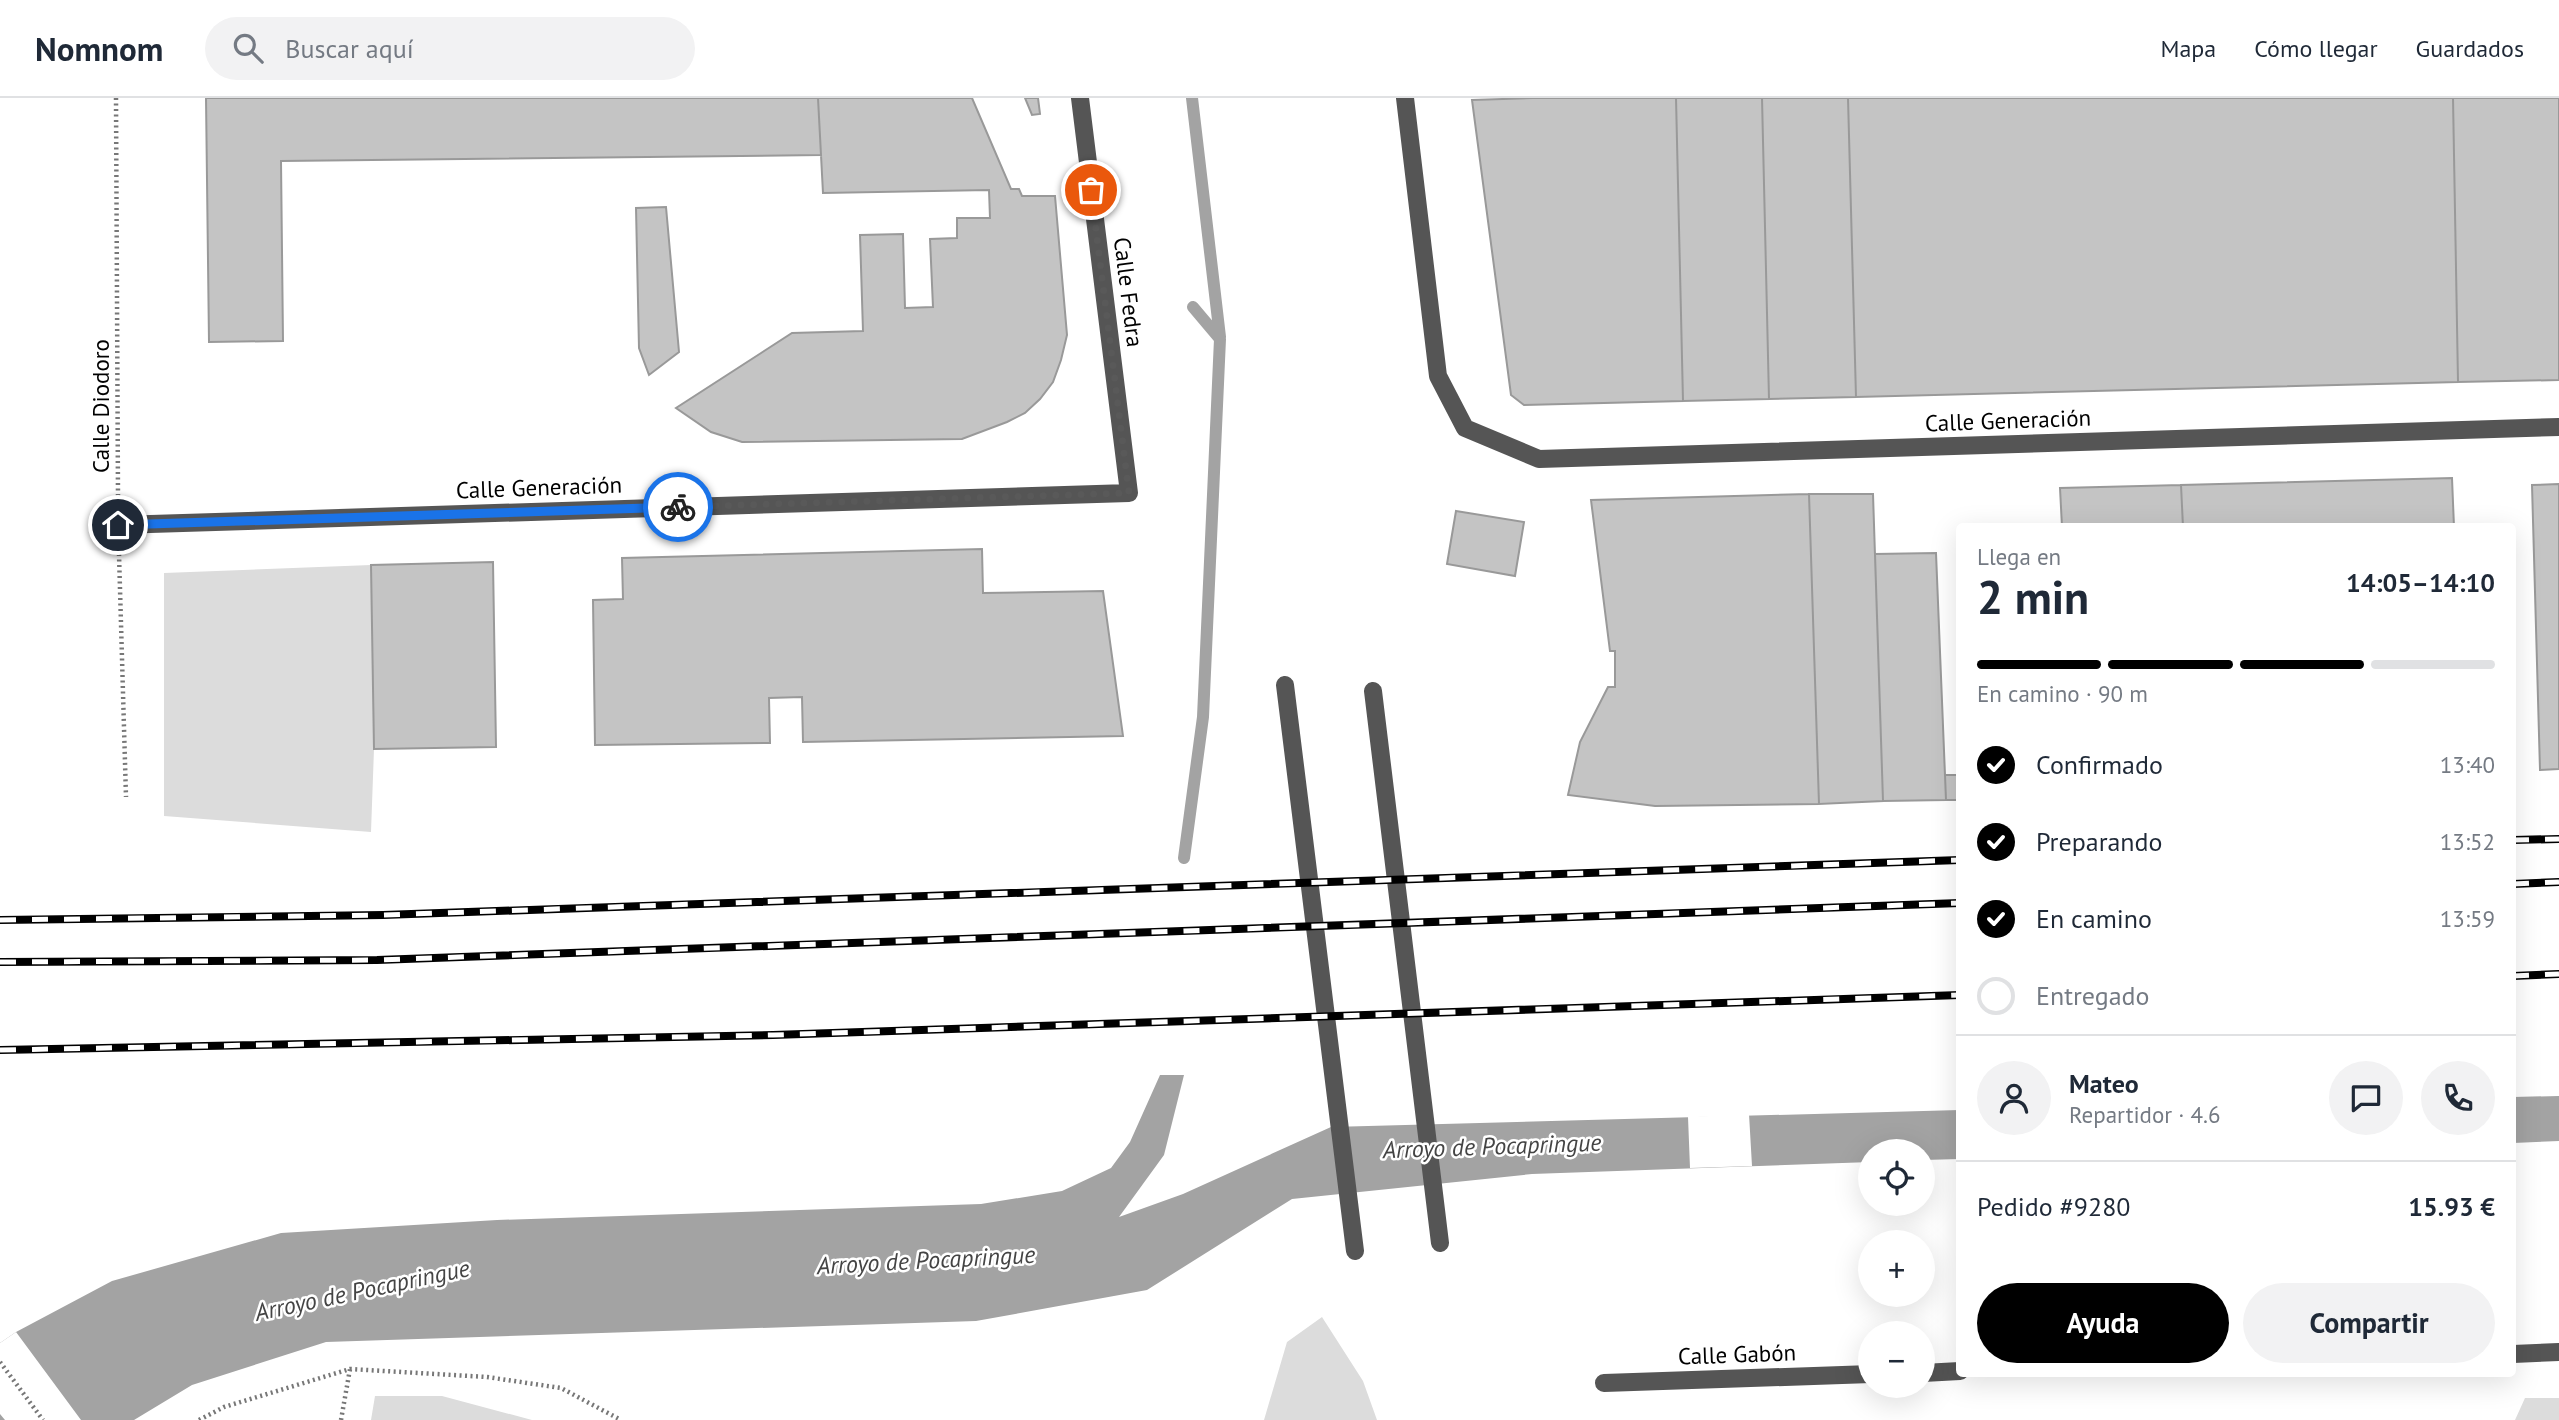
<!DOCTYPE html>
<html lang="es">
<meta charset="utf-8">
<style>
body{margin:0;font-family:"PT Sans",sans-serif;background:#f2f2f3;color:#1f2937;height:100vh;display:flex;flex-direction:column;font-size:26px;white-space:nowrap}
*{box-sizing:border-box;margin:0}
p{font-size:23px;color:#747a83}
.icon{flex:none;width:38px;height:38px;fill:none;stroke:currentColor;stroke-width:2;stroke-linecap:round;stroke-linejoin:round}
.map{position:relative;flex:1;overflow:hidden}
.details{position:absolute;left:1956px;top:425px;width:560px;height:854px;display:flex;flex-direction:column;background:#fff;border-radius:7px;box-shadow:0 7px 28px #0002}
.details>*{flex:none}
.fabs{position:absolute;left:1858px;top:1041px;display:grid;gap:14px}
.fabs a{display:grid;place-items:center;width:77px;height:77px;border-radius:50%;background:#fff;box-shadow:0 7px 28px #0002;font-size:35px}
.pin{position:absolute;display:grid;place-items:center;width:60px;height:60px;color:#fff;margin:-30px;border:4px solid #fff;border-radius:50%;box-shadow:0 2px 7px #0007}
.courier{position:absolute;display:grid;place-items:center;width:70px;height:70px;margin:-35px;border:5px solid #1a73e8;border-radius:50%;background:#fff;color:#222;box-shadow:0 2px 9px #0007}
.summary em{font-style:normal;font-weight:800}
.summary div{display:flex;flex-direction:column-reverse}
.summary{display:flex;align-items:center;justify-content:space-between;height:119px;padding:0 21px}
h1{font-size:46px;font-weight:800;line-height:52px}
.bar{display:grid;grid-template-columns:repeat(4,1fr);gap:10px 7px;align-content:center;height:84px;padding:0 21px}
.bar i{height:9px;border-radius:5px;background:#e0e1e3}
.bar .on{background:#000}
.bar p{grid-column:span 4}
.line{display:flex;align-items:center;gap:18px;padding:0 21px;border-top:2px solid #e0e1e3}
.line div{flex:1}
.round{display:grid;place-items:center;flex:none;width:74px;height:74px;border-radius:37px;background:#f2f2f3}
ol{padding:0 21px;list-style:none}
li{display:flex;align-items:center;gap:21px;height:77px}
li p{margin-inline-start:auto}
li .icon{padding:7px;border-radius:50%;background:#000;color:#fff;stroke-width:4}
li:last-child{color:#747a83}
li i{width:38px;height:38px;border:4px solid #e0e1e3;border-radius:50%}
.button{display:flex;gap:14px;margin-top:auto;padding:14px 21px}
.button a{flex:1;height:80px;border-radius:42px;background:#000;color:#fff;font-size:28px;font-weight:800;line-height:80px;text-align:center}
.button a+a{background:#f2f2f3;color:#1f2937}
header{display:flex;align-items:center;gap:42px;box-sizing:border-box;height:98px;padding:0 35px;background:#fff;border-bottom:2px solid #e0e1e3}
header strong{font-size:33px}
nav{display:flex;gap:38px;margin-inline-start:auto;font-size:24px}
.search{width:490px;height:63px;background:#f2f2f3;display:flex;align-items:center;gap:18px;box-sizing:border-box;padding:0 24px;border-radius:38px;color:#747a83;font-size:26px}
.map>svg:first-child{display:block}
</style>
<header>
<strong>Nomnom</strong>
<div class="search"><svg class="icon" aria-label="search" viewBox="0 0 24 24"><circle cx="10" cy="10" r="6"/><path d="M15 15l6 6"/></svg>Buscar aquí</div>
<nav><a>Mapa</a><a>Cómo llegar</a><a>Guardados</a></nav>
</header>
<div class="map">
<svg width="2559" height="1322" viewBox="0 0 2559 1322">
<rect width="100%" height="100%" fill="#fff"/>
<!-- green -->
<path fill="#dcdcdc" d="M371,467L374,651L371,734L164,718V475Z
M1322,1219L1363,1283L1377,1322H1264L1287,1244Z
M375,1298H442L532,1322H371Z
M2525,1300H2559V1322H2515Z"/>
<!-- water -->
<path fill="#a3a3a3" d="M1160,977H1184L1164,1057L1119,1119L1183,1096L1331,1029L1960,1012V1061L1923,1062V1054H1871V1064L1532,1076L1292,1101L1147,1192L976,1223L326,1244L192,1287L134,1322H0V1245L16,1234L112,1183L281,1135L497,1122L981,1106L1062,1093L1111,1070L1130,1044Z
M2559,998V1043L2513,1045V999Z"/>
<!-- pier -->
<path fill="#fff" d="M1749,1016L1752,1068L1690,1070L1688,1019Z
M16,1234L81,1322H5L0,1316V1245Z"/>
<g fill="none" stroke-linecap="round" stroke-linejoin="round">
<!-- stream -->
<path stroke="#a3a3a3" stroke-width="12" d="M1192,0L1220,239
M1184,760L1203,619L1220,241L1193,209"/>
</g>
<!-- building -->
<path fill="#c4c4c4" stroke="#999" stroke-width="2" d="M206,0H818L821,57L281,63L283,243L209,244Z
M818,0H972L1011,91H1019L1022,98H1055L1067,237L1061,262L1053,284L1040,301L1025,315L1007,324L962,341L742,344L711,334L676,310L792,235L863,233L860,137L903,136L905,210L933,209L930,141L957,140V120H990L989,92L823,95Z
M1025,0H1038L1040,16L1032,17Z
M1533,0H1676L1683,303L1524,307L1511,297L1472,2Z
M1676,0H1762L1769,301L1683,303Z
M1762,0H1848L1856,299L1769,301Z
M1848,0H2453L2458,284L1856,299Z
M2453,0H2559V282L2458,284Z
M666,109L679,254L649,277L639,250L636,110Z
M2452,380L2454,429H2183L2181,387Z
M2559,386V671L2540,672L2532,387Z
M2181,387L2183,429H2062L2060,390Z
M1809,396H1873L1883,703L1819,706Z
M1809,396L1819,706L1655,708L1568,697L1580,644L1608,589H1615V553H1610L1591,402Z
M1456,413L1524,424L1515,478L1447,466Z
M982,451L983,495L1103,493L1123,638L803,644L802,599L769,600L770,645L595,647L593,502L623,501L622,460Z
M1936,455L1946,702L1883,703L1875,456Z
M493,464L496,649L374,651L371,467Z
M1945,677H1960V702H1946Z"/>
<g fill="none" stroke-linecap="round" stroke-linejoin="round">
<!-- path -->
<path stroke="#777" stroke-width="4.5" stroke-dasharray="2 3.5" stroke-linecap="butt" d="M116,0L118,398
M119,456L126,699
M0,1264L43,1322
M199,1322L224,1309L350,1271L487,1279L561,1290L621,1322
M341,1322L350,1271"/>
<!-- minor -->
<path stroke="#555" stroke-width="18" d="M1405,0L1438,278L1465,330L1539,361L2559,329
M118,427L1129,395L1080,0
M1285,587L1355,1153
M1373,593L1440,1145
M2513,1256L2559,1254
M1923,1275L1960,1273
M1604,1285L1871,1276"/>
<defs>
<path id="rail" d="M2513,742L2559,741
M2513,786L2559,784
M0,822L383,817L1960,762
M0,864L377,862L1960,805
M2513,878L2559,876
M0,952L773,937L1960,897"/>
</defs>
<!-- rail casing -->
<use href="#rail" stroke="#000" stroke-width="8"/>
<!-- rail -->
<use href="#rail" stroke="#fff" stroke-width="5" stroke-dasharray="16" stroke-linecap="butt"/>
</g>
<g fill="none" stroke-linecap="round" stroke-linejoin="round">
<!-- done -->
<path stroke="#595959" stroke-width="7" stroke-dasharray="0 12.6" d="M678,409L1129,395L1091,92"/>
<!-- route -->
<path stroke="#1a73e8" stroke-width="9" d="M118,427L678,409"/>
</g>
<g text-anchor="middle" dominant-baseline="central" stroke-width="5" stroke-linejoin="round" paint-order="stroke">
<!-- street labels -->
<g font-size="23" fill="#000" stroke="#fff">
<text transform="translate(1129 194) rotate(83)">Calle Fedra</text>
<text transform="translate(100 308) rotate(-90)">Calle Diodoro</text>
<text transform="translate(2008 322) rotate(-2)">Calle Generación</text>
<text transform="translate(539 389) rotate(-2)">Calle Generación</text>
<text transform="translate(1737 1256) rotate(-2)">Calle Gabón</text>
</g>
<!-- water labels -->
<g font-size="24" font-style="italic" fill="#444" stroke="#fff">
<text transform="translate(1492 1048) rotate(-2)">Arroyo de Pocapringue</text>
<text transform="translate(926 1162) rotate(-3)">Arroyo de Pocapringue</text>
<text transform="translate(362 1192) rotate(-12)">Arroyo de Pocapringue</text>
</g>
</g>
</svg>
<div class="fabs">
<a><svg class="icon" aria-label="locate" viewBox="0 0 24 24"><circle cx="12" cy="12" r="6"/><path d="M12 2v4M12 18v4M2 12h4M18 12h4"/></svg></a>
<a>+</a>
<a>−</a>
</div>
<div class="pin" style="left:1091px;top:92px;background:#ea580c"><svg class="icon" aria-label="bag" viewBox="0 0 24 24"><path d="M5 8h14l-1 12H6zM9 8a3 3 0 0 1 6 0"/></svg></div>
<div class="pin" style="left:118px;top:427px;background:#1f2937"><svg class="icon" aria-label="home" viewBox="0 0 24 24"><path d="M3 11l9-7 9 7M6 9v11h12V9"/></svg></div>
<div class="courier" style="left:678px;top:409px"><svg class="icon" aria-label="bike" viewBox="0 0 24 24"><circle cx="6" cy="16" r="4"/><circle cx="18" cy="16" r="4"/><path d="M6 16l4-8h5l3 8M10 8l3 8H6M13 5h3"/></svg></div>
<section class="details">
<div class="summary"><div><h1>2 min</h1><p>Llega en</p></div><em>14:05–14:10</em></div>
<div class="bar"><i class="on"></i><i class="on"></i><i class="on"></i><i></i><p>En camino · 90 m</p></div>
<ol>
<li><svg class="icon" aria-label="check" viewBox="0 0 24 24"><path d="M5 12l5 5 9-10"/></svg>Confirmado<p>13:40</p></li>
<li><svg class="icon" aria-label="check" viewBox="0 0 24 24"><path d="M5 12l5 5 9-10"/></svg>Preparando<p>13:52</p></li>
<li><svg class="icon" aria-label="check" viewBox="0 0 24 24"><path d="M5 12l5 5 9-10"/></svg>En camino<p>13:59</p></li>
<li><i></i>Entregado</li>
</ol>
<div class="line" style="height:126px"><a class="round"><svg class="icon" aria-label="person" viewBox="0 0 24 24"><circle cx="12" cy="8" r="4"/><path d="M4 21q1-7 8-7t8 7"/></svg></a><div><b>Mateo</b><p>Repartidor · 4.6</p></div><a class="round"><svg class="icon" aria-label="chat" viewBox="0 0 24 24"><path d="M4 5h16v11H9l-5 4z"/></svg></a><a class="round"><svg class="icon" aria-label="phone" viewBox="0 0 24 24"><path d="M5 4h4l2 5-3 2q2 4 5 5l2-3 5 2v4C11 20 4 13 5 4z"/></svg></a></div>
<div class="line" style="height:91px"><div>Pedido #9280</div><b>15.93 €</b></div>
<div class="button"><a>Ayuda</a><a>Compartir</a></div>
</section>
</div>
